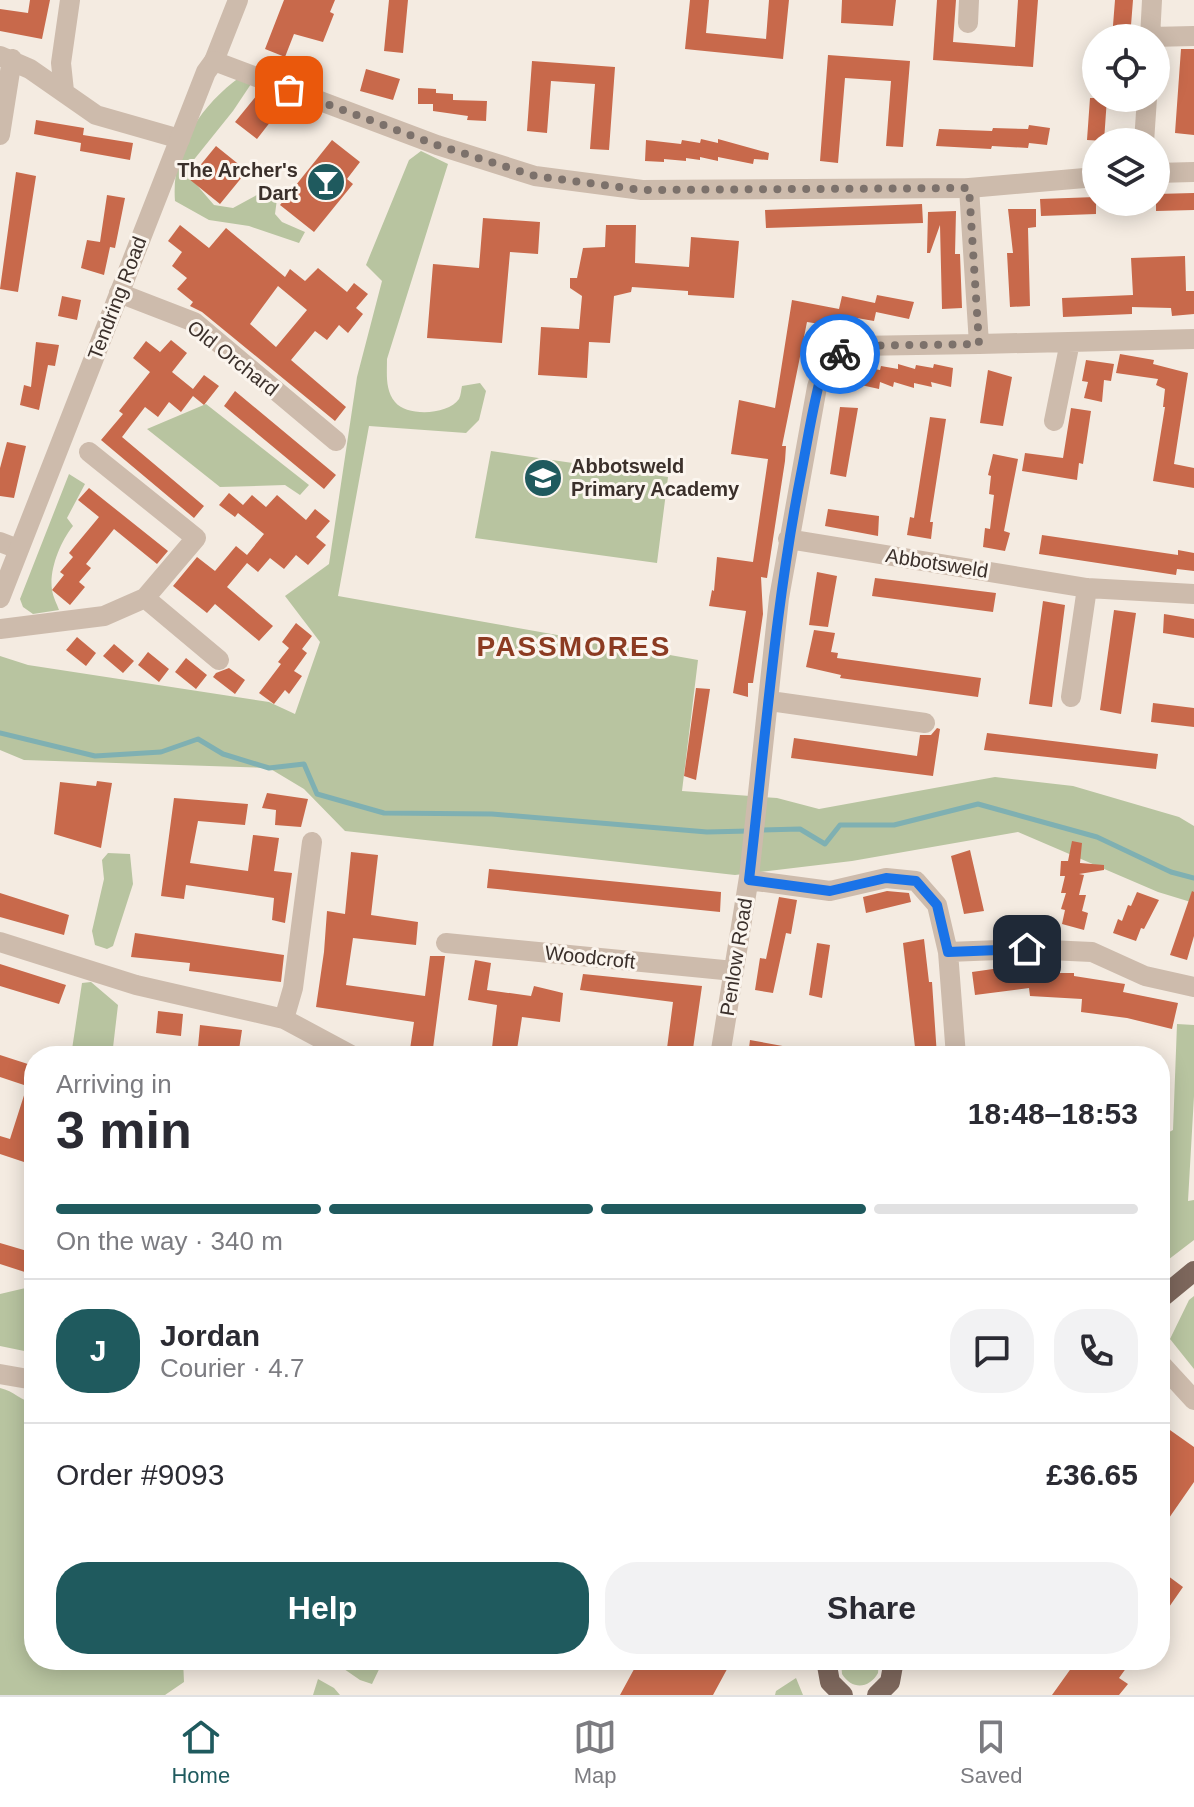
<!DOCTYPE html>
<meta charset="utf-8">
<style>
body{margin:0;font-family:Helvetica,sans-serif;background:#f2f2f3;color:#2b2b33;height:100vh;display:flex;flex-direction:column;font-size:30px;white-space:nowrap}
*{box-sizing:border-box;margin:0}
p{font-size:26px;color:#7c7c81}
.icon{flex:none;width:44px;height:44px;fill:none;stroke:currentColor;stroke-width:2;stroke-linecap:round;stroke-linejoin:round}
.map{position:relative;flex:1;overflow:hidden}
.panel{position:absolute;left:24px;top:1046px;width:1146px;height:624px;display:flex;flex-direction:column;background:#fff;border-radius:32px;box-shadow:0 4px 20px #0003}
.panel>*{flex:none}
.controls{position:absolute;left:1082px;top:24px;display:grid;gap:16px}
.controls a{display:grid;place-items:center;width:88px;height:88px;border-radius:50%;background:#fff;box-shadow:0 4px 20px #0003;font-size:40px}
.pin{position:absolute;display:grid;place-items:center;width:68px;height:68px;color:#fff;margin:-34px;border-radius:16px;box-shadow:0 4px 12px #0006}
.courier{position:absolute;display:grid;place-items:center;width:80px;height:80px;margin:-40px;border:6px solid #1a73e8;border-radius:50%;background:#fff;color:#222;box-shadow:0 2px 10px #0007}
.headline em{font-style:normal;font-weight:600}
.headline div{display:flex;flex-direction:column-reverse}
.headline{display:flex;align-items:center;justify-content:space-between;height:136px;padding:0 32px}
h1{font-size:52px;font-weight:600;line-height:60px}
.bar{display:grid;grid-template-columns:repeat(4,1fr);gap:12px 8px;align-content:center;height:96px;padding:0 32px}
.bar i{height:10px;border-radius:6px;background:#e1e1e2}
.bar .selected{background:#1f5a5e}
.bar p{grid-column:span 4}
.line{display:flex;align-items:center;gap:20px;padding:0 32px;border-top:2px solid #e1e1e2}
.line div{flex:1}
.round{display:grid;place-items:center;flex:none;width:84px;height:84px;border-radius:32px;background:#f2f2f3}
.button{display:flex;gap:16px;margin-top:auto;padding:16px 32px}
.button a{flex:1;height:92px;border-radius:32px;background:#1f5a5e;color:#fff;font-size:32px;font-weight:600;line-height:92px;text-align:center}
.button a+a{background:#f2f2f3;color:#2b2b33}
.tabs{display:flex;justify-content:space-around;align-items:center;height:112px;border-top:2px solid #e1e1e2;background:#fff;font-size:22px;color:#7c7c81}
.tabs a{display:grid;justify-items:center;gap:4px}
.tabs .selected{color:#1f5a5e}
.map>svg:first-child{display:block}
</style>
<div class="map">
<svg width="1194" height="1695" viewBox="0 0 1194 1695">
<rect width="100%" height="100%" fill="#f4ebe1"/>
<!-- green -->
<path fill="#b8c4a0" d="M240,77L253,81L233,111L188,167L189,176L214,205L233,208L264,191L277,199L275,214L282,222L305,232L299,243L249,226L209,220L175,201C171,150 200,106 240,77Z
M421,151L448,164L387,359C387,374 385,390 395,402C407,417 448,415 459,399C461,395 461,390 462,386L480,383L486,391L479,420L466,433L369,426L338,596L698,660L682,791L777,798L819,809L995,777L1073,786L1179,817L1194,826V903L1158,892L1018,832L852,861L735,875L345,831L304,789L269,768L24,760L0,750V656L28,665L269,702L295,714L320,642L285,596L329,564L357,377L382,281L366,265L409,160Z
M206,404L309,485L300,495L285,485L220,487L147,429Z
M491,451L668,477L657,563L475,538Z
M69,474L85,484L67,518L73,526C60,542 49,570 52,590C53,597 57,604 59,610L33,614L23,607L20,599Z
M108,853L130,854L133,884L113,946L107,949L95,945L92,931L104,879L102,860Z
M91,982L118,1005L112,1056H71L82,983Z
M1177,1024L1194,1025V1096L1188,1201L1194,1200V1240L1160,1266V1137L1173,1130Z
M34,1286V1353L0,1346V1294Z
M1194,1296V1369L1170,1339L1189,1300Z
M0,1388C14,1391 21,1401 34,1403V1660H183L184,1682L165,1695H0Z
M331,1660H383V1661L372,1684L360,1680Z
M841,1660H879L878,1673C869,1689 852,1690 842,1674Z
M796,1678L803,1695H775L776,1691Z
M318,1679L334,1688L340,1695H313Z"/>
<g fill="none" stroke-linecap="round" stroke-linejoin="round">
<!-- stream -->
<path stroke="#7fb0b2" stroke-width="5" d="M0,733L95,756L161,752L198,739L223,754L269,768L304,764L317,794L384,813L492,814L707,832L749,831
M759,830L800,829L825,844L840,825H894L978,804L1097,837L1171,872L1194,878"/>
</g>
<!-- building -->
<path fill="#c8694b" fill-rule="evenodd" d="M30,0H50L42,39L0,31V9L28,13Z
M284,0H335L330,12L334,14L323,42L294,34L285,57L265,49Z
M389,0H408L403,53L384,51Z
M690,0H709L706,33L766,39L769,0H789L783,59L685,49Z
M842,0H896L893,26L841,23Z
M937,0H956L953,42L1015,47L1018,0H1038L1033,67L933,60Z
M1115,0H1133L1130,38H1112Z
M1181,49H1194V135L1175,133Z
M828,55L910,61L903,147L886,146L891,81L845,78L838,163L820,161Z
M532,61L615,67L609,150L590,149L595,84L551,81L547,133L527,131Z
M366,69L400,79L393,100L360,91Z
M418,88L436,89V93L453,94V100L487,101L486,121L467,120L468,116L433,111V104H418Z
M257,95L278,112L257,139L235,122Z
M1090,98H1107L1104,141L1087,140Z
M36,120L84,128L83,135L133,143L130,160L80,151L81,143L34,134Z
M1029,125L1050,128L1047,145L1029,143L1028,148L992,146L991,149L936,146L939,129L992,131L993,128L1028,129Z
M701,139L718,143V139L769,153L768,160L754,159L753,164L718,157V161L700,157V160L686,158V161L664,159V162L645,161L646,140L681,144L682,140L700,143Z
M332,140L360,162L347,179L353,184L314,232L280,205Z
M216,146L247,171L220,204L189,179Z
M16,172L36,176L18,292L0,289Z
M1194,193V210L1156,211V194Z
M107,195L125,198L115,248L110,247L104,275L81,268L87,240L100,242Z
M1096,197V214L1041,216L1040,199Z
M922,204L923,223L766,228L765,210Z
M1008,209H1036V227L1028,228L1030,306L1010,307L1007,253H1013Z
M956,211L955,254H960L962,308L942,309L940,225L930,253H927L928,212Z
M483,218L540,222L538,254L510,252L502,343L427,338L433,264L479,268Z
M180,225L209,248L226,228L285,277L290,269L305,281L318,268L347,292L354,283L368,294L356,308L363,314L348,333L339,325L327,340L315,331L291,360L346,407L335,421L202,312L190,306L193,302L177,289L187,278L172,266L182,252L168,241ZM278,286L307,310L276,347L250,324Z
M606,225H636L635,263L689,267L691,237L739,241L734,298L688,295V291L632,287L631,292L614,296L610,343L589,342L587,378L538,375L541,327L579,329L582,296L570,288V278H577L583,248L605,247Z
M1185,256L1186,291H1194V314L1172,316L1171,308L1132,307V314L1063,317L1062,298L1133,295L1131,258Z
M877,295L914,302L909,319L876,312L874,321L840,315L839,327L807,322L782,446H786L785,461L767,578L761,577L763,614L753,683H748V697L733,693L746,611L709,606L712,590L714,591L717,557L753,562L768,459L731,454L739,400L775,408L792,300L839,309L842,296L875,303Z
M62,296L81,300L77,320L58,316Z
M171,340L187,353L172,372L193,389L204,375L219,386L204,405L193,396L181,412L169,402L158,417L145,407L122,437L204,506L194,518L101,440L123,414L119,411L150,372L133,358L146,341L160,352Z
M36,342L59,345L55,366L48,365L39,410L20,405L24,385L31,387Z
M1120,354L1154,360L1153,364L1188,373L1174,464L1194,468V488L1153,481L1165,407H1163L1165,389L1156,385L1158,379L1116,373Z
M1086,360L1114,364L1111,381L1104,380L1102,402L1084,398L1088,382L1082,381Z
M898,364L915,369L916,365L933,368L934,364L953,368L951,387L931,382L932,387L914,383V388L894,382L893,387L880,382L879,389L861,385L864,367L880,370L881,366L898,369Z
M988,370L1012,377L1003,426L980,423Z
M235,391L336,475L324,489L224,406Z
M840,407L858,408L846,477L830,474Z
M1071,408L1091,411L1083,464L1079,463L1077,480L1022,471L1025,453L1063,458Z
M930,417L946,419L930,522H933L931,539L907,535L910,517L914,518Z
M7,442L26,446L14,498L0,496V468Z
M993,454L1018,459L1004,531L1010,533L1005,551L983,547L985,528L990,529L994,495L989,494L991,476L988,475Z
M89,488L168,551L157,564L114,529L86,564L91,568L79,582L85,587L70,605L52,590L64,575L60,572L73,557L69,553L99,517L78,500Z
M229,493L243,505L252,495L266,507L277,495L306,520L315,509L330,521L316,537L326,545L308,565L296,555L284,569L270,558L258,572L247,563L227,587L273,626L259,641L215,604L207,613L173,586L197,557L215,571L236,546L247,555L264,534L238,513L235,517L219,505Z
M828,509L879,516L878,536L825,526Z
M1042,535L1178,555V550L1194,553V571L1177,569L1176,575L1039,554Z
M817,572L837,576L828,627L809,625Z
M875,578L996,593L993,612L872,596Z
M1043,601L1065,605L1052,707L1029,704Z
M1114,610L1136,613L1121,714L1100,710Z
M1164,614L1194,619V638L1163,633Z
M296,623L312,636L302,649L307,653L294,671L302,676L289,694L285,690L274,704L259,693L281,664L278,662L289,648L282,642Z
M814,630L835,633L831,652L838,653L837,658L981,678L978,697L840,678L841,675L806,667Z
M77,637L96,653L86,666L66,650Z
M114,644L134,661L123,673L103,656Z
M148,652L169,669L159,682L138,665Z
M186,658L207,675L196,689L175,672Z
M229,668L245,680L235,694L213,677L216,673Z
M696,688L710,689L696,780L684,776Z
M1153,703L1194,708V727L1151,722Z
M937,728L940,729L933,776L791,758L794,738L917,756L920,735H931Z
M987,733L1158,754L1156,769L984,750Z
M97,781L112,783L101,848L54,834L60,782L96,786Z
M267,793L308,799L301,827L275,825L276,810L262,808Z
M174,798L248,804L245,825L198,821L190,863L248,871L253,835L279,838L274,871L292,873L285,923L272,920L274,898L186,885L184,899L161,896Z
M1072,841L1082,843L1080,863L1104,865V870L1079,874L1084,875L1079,895H1086L1082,911L1088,913L1084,930L1062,924L1065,910L1061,909L1066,893H1061L1065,876H1060L1061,861H1068Z
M970,850L984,911L964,914L951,856Z
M351,852L378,855L371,915L418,922L416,945L353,938L346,985L425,996L430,956H445L432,1056H409L414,1022L316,1007L324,952L327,911L345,914Z
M489,869L721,892L720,912L487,888Z
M887,891L909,893L911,902L866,913L863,897Z
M1192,891L1194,892V936L1187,960L1170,955Z
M1137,892L1159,900L1144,929L1141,928L1136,941L1113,933L1118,919L1122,921L1128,905L1131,906Z
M0,893L69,915L64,935L0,917Z
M779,897L797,900L791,934L786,933L773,993L755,990L760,958L766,959Z
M135,933L284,955L281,982L189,971L190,963L131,957Z
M924,939L929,982H932L937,1056H916L903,943Z
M817,943L830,945L822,998L809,995Z
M475,960L491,963L487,990L531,996L534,986L563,993L560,1022L522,1017L516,1056H491L497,1005L468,1000Z
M0,964L66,985L59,1004L0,986Z
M1014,966V973H1074V976L1125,984L1123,992L1178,1003L1172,1029L1127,1018L1081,1012L1082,999L1030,996L1029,988L975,995L972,972Z
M583,974L702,986L692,1056H666L673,1002L580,990Z
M158,1011L183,1014L181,1036L156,1033Z
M200,1025L242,1030L238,1056H214L215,1048L198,1047Z
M750,1040L799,1049L798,1056H748Z
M0,1055L34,1066V1131L24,1162L0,1154V1136L10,1139L27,1086L0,1077Z
M0,1243L34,1253V1275L0,1264Z
M1160,1423L1194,1447V1482L1160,1531Z
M1160,1570L1183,1587L1160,1620Z
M639,1660H732L713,1695H620Z
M1077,1660H1132L1119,1678L1128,1684L1119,1695H1052Z"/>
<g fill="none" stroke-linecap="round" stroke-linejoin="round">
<!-- minor -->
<path stroke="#cdbbac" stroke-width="20" d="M968,23L969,0
M1151,37L1194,36
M1150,38L1152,0
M0,56L30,69L96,115L180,139
M214,61L238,0
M64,91L61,63L70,0
M0,135L12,59
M1144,142L1147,98
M119,293L194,322L336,441
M979,344L1194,339
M1054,421L1070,342
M788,539L1087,588L1194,594
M0,542L18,549
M145,598L219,660
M0,629L104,616L145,598L196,538L89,452
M1071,697L1087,588
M770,701L925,723
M749,880L830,891L886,878L916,881L937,905L948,952L956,1056
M0,942L136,985L284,1019L353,1056
M446,943L734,971
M948,952L1027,949L1092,952L1145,976L1194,987
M284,1019L293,988L312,842
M720,1056L749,877L779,598L817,387L825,362L855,346L979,344L969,188
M1160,1363L1194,1400"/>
<!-- tertiary -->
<path stroke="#cdbbac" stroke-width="20" d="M1156,173L1194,172
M0,598L206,72L214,61L437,145L535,176L642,190L969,188L1096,177
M0,1374L34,1380"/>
<!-- primary -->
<path stroke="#7d675c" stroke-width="20" d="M1160,1299L1194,1271
M826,1660L830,1682L843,1695
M877,1695L890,1682L894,1660"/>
</g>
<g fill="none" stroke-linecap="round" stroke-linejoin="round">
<!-- done -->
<path stroke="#7c716b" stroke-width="8" stroke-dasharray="0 14.4" d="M289,90L437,145L535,176L642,190L969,188L979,344L855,346L840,354"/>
<!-- route -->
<path stroke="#1a73e8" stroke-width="10" d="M840,354L825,362C814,397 809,433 802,469C775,605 765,743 749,880L830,891L886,878L916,881L937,905L948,952L1027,949"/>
</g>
<!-- icons -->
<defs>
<symbol id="bar-disc" viewBox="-11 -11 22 22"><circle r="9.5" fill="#1f5a5e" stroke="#fbf5ee"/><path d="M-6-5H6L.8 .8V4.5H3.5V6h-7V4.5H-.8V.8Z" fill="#fff"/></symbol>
<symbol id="school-disc" viewBox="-11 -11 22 22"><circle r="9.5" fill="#1f5a5e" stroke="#fbf5ee"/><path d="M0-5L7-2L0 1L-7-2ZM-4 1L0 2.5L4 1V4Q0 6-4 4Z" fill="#fff"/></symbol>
</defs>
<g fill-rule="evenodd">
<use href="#bar-disc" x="304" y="160" width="44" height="44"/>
<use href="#school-disc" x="521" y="456" width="44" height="44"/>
</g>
<g text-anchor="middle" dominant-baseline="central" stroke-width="6" stroke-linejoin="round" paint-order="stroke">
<!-- poi labels -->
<g font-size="20" font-weight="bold" fill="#3b302b" stroke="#fbf5ee" text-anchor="end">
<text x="298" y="170">The Archer's<tspan x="298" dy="23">Dart</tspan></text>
<text x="571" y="466" text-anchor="start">Abbotsweld<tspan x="571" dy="23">Primary Academy</tspan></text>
</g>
<!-- street labels -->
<g font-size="20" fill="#3b302b" stroke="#fbf5ee">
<text transform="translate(117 298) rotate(-69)">Tendring Road</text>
<text transform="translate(233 358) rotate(38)">Old Orchard</text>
<text transform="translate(937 563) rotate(9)">Abbotsweld</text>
<text transform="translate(590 957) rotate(6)">Woodcroft</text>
<text transform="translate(736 957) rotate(-81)">Penlow Road</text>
</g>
<!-- district labels -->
<g font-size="28" font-weight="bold" letter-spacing="2" fill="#8c3b22" stroke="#fbf5ee">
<text x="574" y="646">PASSMORES</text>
</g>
</g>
</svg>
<div class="controls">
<a><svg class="icon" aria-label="locate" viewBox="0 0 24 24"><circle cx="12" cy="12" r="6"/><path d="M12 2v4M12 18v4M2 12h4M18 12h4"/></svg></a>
<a><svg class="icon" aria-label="layers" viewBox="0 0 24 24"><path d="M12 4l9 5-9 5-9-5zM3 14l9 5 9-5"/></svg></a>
</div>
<div class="pin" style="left:289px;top:90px;background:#ea580c"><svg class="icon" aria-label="bag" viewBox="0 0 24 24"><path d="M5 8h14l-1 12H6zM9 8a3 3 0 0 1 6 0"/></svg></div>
<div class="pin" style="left:1027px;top:949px;background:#1f2937"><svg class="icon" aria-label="home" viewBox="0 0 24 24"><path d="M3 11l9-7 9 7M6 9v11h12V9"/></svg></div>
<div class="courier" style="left:840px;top:354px"><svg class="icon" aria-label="bike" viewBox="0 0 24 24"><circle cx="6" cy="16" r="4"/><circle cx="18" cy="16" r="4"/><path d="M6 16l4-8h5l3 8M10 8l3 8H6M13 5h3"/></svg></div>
<section class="panel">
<div class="headline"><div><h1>3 min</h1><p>Arriving in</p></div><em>18:48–18:53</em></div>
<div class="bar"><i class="selected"></i><i class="selected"></i><i class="selected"></i><i></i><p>On the way · 340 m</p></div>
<div class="line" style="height:144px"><b class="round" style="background:#1f5a5e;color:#fff">J</b><div><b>Jordan</b><p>Courier · 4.7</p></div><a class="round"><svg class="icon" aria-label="chat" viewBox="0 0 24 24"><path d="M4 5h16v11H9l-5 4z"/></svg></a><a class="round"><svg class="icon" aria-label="phone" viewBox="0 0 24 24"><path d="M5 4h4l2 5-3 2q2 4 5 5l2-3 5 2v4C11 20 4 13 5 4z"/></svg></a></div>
<div class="line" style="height:104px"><div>Order #9093</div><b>£36.65</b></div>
<div class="button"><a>Help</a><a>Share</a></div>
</section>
</div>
<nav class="tabs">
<a class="selected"><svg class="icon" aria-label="home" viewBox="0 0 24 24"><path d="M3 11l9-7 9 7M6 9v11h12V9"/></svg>Home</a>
<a><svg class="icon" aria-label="map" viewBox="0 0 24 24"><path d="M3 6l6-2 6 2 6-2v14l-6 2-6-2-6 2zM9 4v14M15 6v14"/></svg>Map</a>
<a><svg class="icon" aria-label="saved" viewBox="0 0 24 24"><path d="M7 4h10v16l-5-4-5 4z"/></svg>Saved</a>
</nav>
